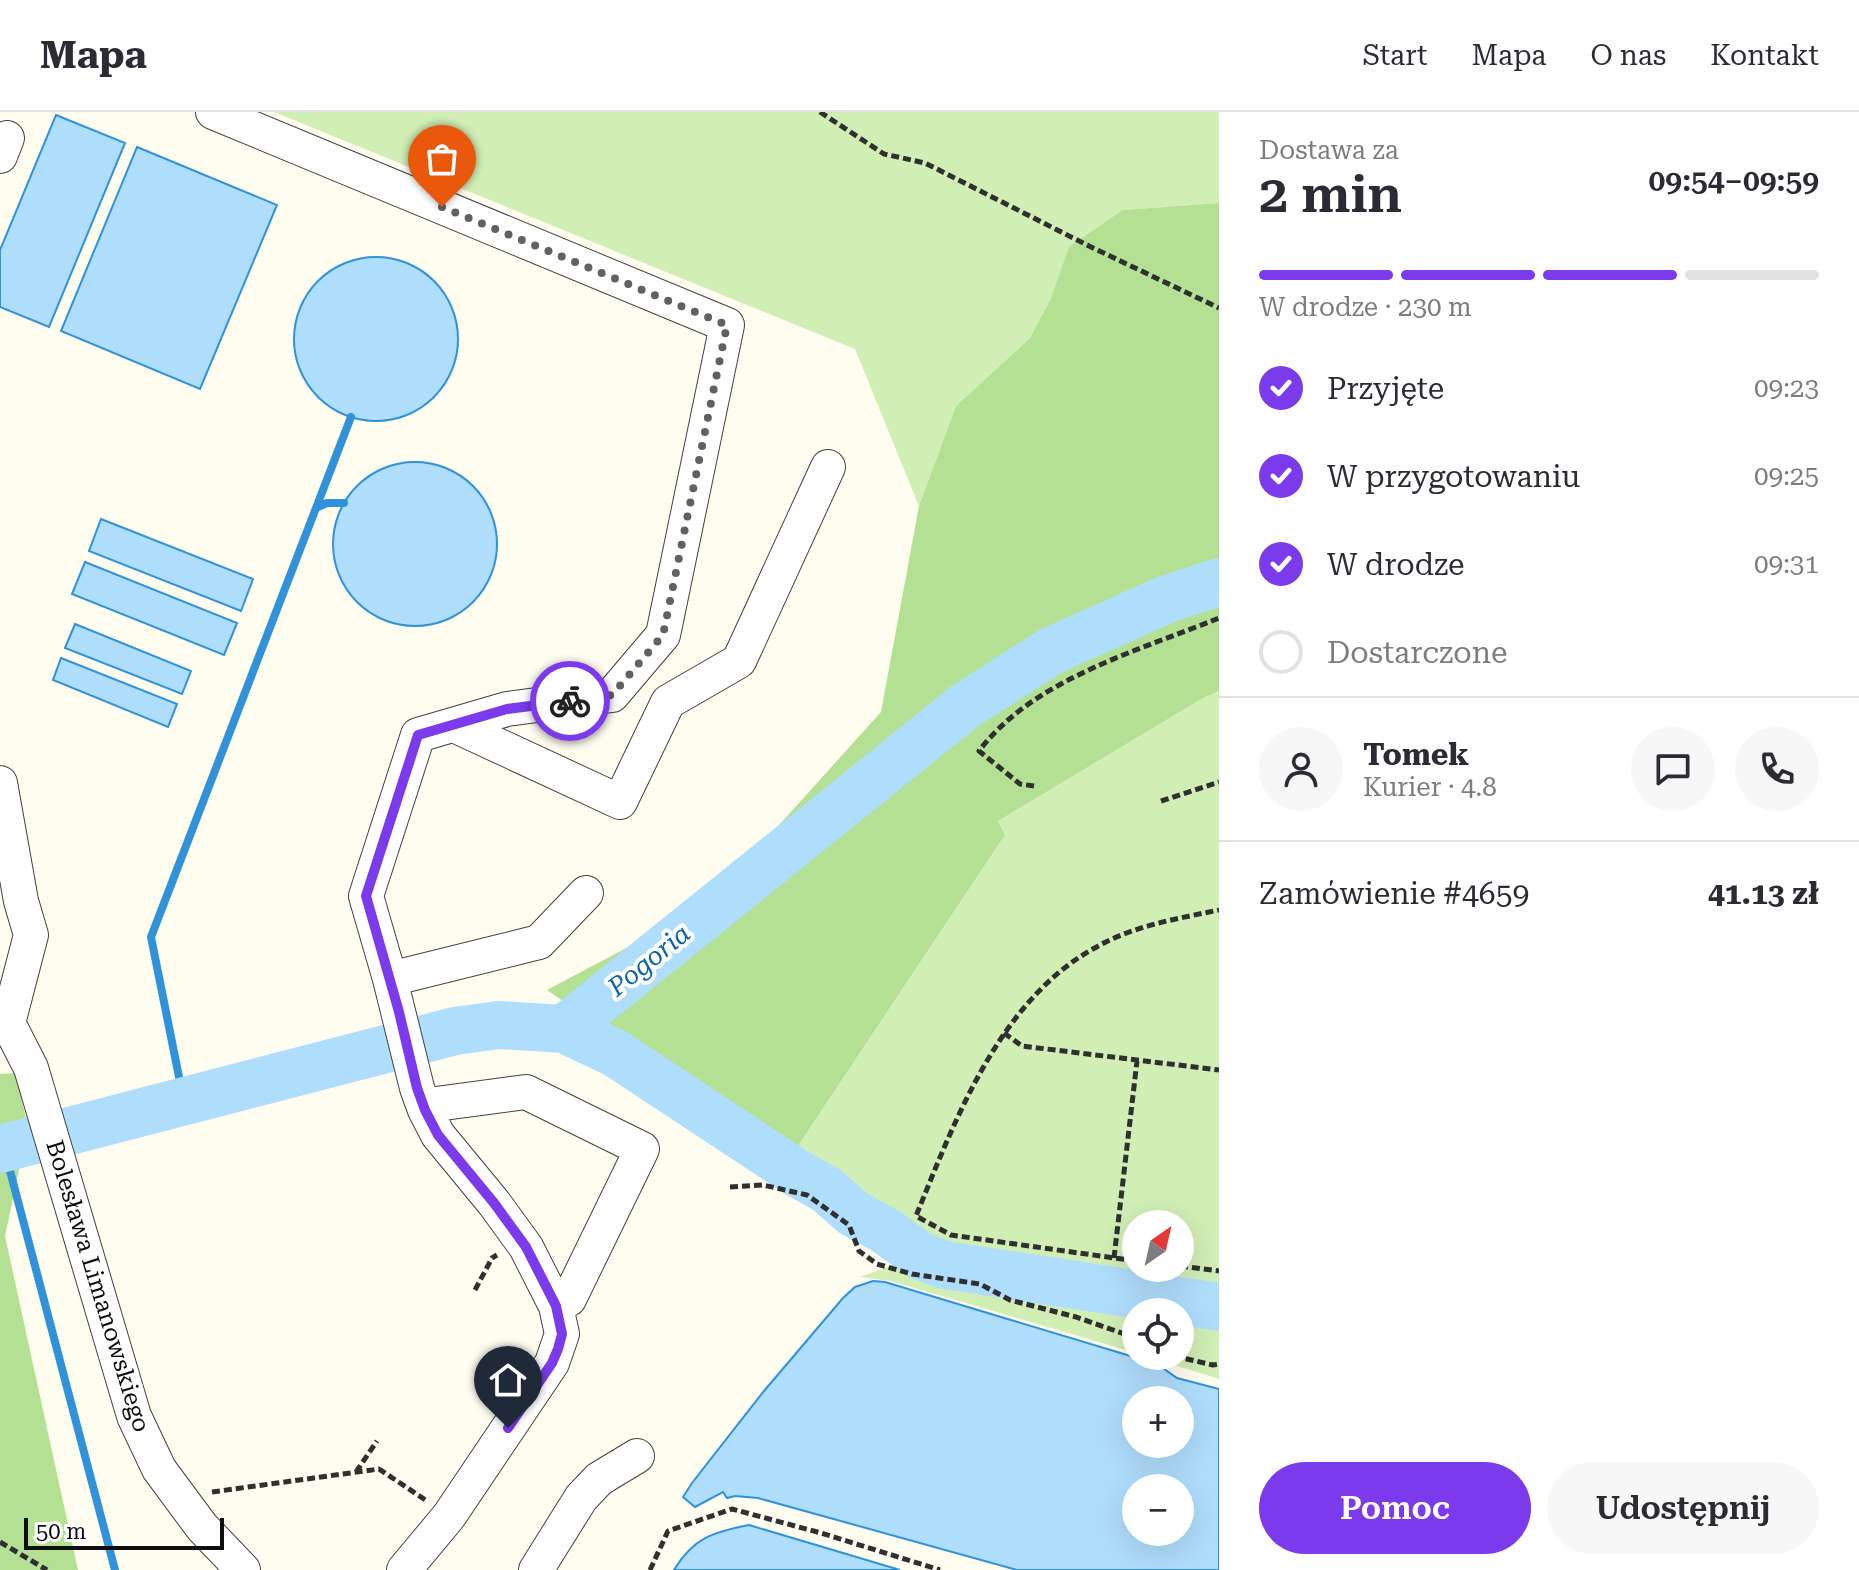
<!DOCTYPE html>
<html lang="pl">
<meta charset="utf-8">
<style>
body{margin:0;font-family:"Roboto Serif",serif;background:#f7f7f7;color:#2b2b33;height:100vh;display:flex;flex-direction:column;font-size:30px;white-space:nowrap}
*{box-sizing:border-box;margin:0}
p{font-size:26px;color:#7c7c81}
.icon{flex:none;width:44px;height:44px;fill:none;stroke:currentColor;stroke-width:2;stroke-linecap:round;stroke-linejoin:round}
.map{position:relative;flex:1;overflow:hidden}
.panel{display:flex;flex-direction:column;background:#fff;width:640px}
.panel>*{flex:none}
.needle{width:52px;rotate:34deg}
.controls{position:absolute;left:1122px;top:1098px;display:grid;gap:16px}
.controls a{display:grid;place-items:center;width:72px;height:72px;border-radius:50%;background:#fff;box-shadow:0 8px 32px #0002;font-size:40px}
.scale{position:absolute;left:24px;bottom:20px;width:200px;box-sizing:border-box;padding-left:8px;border:4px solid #0e0e0e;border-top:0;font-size:22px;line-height:28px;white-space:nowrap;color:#0e0e0e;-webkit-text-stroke:6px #fff;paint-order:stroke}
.pin{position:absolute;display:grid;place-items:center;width:68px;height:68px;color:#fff;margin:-82px -34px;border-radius:50% 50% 50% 0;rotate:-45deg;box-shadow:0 0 8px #0007}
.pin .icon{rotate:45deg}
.courier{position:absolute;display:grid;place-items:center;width:80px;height:80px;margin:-40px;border:6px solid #7c3aed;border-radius:50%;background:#fff;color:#222;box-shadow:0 2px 10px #0007}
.head em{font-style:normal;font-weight:600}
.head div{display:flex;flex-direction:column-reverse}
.head{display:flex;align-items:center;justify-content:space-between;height:136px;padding:0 40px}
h1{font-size:52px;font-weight:600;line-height:60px}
.bar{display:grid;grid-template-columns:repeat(4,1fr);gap:12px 8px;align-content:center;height:96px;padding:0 40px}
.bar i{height:10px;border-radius:6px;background:#e1e1e2}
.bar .current{background:#7c3aed}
.bar p{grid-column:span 4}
.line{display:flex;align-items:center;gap:20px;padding:0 40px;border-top:2px solid #e1e1e2}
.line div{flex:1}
.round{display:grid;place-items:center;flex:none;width:84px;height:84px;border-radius:42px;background:#f7f7f7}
ol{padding:0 40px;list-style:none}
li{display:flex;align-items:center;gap:24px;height:88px}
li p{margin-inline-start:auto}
li .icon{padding:8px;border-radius:50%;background:#7c3aed;color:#fff;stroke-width:4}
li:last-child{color:#7c7c81}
li i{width:44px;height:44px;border:4px solid #e1e1e2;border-radius:50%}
.action{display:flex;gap:16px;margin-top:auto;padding:16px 40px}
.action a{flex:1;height:92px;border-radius:48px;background:#7c3aed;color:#fff;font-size:32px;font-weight:600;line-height:92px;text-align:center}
.action a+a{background:#f7f7f7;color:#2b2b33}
header{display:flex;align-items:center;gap:48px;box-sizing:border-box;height:112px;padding:0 40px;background:#fff;border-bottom:2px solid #e1e1e2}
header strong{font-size:38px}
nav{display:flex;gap:44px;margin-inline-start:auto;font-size:28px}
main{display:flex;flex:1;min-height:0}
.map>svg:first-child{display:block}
</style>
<header>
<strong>Mapa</strong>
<nav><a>Start</a><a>Mapa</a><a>O nas</a><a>Kontakt</a></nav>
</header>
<main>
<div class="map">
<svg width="1219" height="1458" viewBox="0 0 1219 1458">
<rect width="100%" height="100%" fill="#fffcf0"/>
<!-- green -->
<path fill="#d1eeb5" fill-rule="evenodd" d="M274,0H1219V91L1123,98L1051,186L1030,226L956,294L919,394L855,237Z
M1219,579V1185L924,1141L941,1135L790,1046L1005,723L998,709L1203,586ZM1136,1112H1180V1156H1136Z
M895,1152L1159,1200H1136V1241L891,1169L860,1165Z
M1180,1204L1219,1211V1267L1146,1244H1180Z"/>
<!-- forest -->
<path fill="#b4e093" d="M1219,91V579L1203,586L998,709L1005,723L790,1046L547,878L666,815L761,733L881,600L919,394L956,294L1030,226L1051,186L1069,135L1123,98Z
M16,961L28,1016L5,1124L78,1458H0V962Z"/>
<!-- water -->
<path fill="#afddfc" stroke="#2f92da" stroke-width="2" fill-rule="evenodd" d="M56,3L125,31L49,215L0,195V138Z
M137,35L277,93L200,277L61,219Z
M294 227a82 82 0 1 1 164 0a82 82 0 1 1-164 0Z
M333 432a82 82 0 1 1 164 0a82 82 0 1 1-164 0Z
M101,407L253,467L241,499L89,439Z
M85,450L237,511L224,543L72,482Z
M75,512L191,559L182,582L65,536Z
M61,546L177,592L168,615L53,568Z
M873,1169L885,1170L1157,1252L1177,1266L1219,1277V1458H1017L758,1386L735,1384L727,1386L723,1380L695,1395L683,1385L692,1371L764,1279L843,1186L855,1175ZM1136,1288H1180V1332H1136ZM1136,1376H1180V1420H1136Z
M749,1413L900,1458H674C693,1426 713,1420 749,1413Z"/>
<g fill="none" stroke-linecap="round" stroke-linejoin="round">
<!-- stream -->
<path stroke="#2f92da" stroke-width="8" d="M318,395L327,391H344
M180,990V970L151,825L351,305
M4,1036L115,1458"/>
<!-- river -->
<path stroke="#afddfc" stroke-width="48" d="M564,917L615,941L797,1061L827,1078L853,1101L886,1119L919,1143L945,1153L1219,1195
M0,1037L455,919L499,913L564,917L965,594L1051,539L1167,487L1219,470"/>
<defs>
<path id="minor" d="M213,0L727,213L663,523L612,583L507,597L418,623L366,784L390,867
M0,44L7,26
M454,613L620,690L668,590L739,549L828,355
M0,671L21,789L31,823L8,911L31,956L134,1304L159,1357L202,1415L243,1458
M425,998L436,992L526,980L642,1037L569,1187L556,1194
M404,1458L449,1404L552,1251L562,1222L556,1194L526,1135L494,1091L438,1023L425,998L417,976L390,867L539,830L586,781
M536,1458L581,1386L599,1367L637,1344"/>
</defs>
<!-- minor casing -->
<use href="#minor" stroke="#414141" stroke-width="36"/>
<!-- path -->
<path stroke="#303030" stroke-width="5" stroke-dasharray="8 4" stroke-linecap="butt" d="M820,0L884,42L925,51L1089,134L1219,196
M1034,674L1020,672L979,639C1033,567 1138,539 1219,506
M1161,689L1219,670
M1004,921L1022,934L1219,958
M730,1075L763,1073L807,1083L849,1113L859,1139L877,1152L912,1162L980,1172L1010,1188L1076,1205L1136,1226
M1114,1146L1137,949
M1136,1149L951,1123L916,1104C956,1006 1001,883 1102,832C1138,813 1180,806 1219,798
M1180,1154L1219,1159
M475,1178L492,1146L497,1143
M1174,1244L1213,1253L1219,1252
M356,1360L377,1329
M212,1380L379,1357L427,1389
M0,1430L47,1458
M650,1458L668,1419L732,1397L821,1421L940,1458"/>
<!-- minor -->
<use href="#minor" stroke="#fff" stroke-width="34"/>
</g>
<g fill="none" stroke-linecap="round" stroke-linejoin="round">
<!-- done -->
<path stroke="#62615d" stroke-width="8" stroke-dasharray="0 14.4" d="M442,95L727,213L663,523L612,583L570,589"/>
<!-- route -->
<path stroke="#7c3aed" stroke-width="10" d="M508,1316L552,1251L558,1237L562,1222L556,1194L526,1135L494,1091L438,1023L425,998L417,976L399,900L366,784L418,623L507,597L570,589"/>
</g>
<g text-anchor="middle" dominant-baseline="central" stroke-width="8" stroke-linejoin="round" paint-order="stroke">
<!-- street labels -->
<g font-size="24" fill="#0e0e0e" stroke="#fff">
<text transform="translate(98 1174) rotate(73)">Bolesława Limanowskiego</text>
</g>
<!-- water labels -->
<g font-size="26" font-style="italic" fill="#0b63ad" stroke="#fff">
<text transform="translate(649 848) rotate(-39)">Pogoria</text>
</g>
</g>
</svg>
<div class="controls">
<a><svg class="needle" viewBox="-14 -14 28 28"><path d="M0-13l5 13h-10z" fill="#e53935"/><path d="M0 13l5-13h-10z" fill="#7c7c81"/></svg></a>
<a><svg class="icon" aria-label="locate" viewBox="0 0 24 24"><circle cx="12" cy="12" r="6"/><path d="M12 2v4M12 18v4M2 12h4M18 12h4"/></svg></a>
<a>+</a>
<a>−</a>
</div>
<div class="scale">50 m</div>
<div class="pin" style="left:442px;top:95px;background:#ea580c"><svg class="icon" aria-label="bag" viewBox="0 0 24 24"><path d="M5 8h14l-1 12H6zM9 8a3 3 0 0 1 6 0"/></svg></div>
<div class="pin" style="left:508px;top:1316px;background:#1f2937"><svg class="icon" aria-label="home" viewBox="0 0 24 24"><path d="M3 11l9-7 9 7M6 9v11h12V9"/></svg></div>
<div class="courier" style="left:570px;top:589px"><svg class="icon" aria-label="bike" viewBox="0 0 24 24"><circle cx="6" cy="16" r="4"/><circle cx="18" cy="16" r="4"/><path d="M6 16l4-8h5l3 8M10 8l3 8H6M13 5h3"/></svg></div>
</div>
<section class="panel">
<div class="head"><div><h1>2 min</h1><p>Dostawa za</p></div><em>09:54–09:59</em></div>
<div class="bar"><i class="current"></i><i class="current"></i><i class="current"></i><i></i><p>W drodze · 230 m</p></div>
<ol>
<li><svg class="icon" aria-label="check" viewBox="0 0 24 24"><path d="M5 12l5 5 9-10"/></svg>Przyjęte<p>09:23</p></li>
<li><svg class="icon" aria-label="check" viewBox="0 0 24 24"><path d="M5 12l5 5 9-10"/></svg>W przygotowaniu<p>09:25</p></li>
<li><svg class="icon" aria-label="check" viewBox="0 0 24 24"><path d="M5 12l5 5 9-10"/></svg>W drodze<p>09:31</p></li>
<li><i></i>Dostarczone</li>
</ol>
<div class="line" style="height:144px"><a class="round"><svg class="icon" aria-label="person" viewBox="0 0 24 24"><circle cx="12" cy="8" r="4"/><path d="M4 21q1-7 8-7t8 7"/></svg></a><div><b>Tomek</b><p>Kurier · 4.8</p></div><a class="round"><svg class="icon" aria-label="chat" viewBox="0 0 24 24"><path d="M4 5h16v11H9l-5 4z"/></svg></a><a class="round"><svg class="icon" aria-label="phone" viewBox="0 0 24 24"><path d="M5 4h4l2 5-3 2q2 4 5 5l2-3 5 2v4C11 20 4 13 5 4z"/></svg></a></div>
<div class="line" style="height:104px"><div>Zamówienie #4659</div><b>41.13 zł</b></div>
<div class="action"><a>Pomoc</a><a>Udostępnij</a></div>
</section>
</main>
